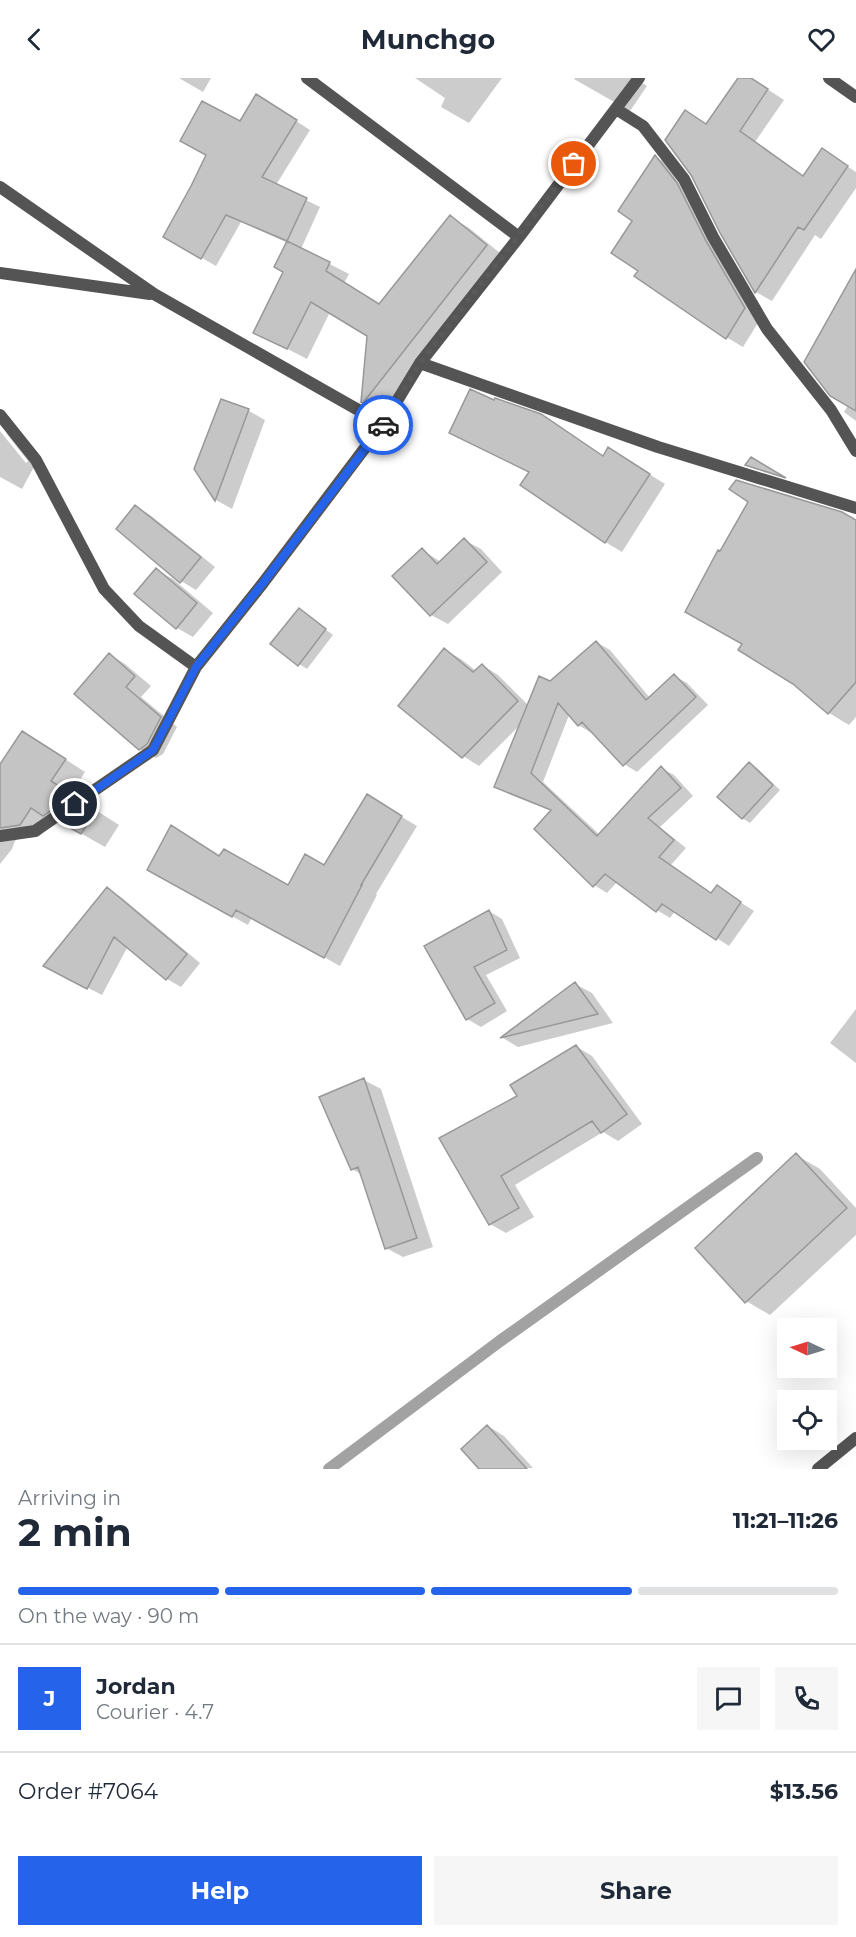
<!DOCTYPE html>
<meta charset="utf-8">
<style>
body{margin:0;font-family:Montserrat,sans-serif;background:#f6f6f7;color:#1f2937;height:100vh;display:flex;flex-direction:column;font-size:22px;white-space:nowrap}
*{box-sizing:border-box;margin:0}
p{font-size:20px;color:#747a83}
.icon{flex:none;width:33px;height:33px;fill:none;stroke:currentColor;stroke-width:2;stroke-linecap:round;stroke-linejoin:round}
.map{position:relative;height:1391px;overflow:hidden}
.panel{display:flex;flex-direction:column;background:#fff;flex:1}
.panel>*{flex:none}
.needle{width:39px;rotate:274deg}
.controls{position:absolute;left:777px;top:1240px;display:grid;gap:12px}
.controls a{display:grid;place-items:center;width:60px;height:60px;border-radius:0px;background:#fff;box-shadow:0 6px 24px #0002;font-size:30px}
.pin{position:absolute;display:grid;place-items:center;width:51px;height:51px;color:#fff;margin:-26px;border:3px solid #fff;border-radius:50%;box-shadow:0 2px 6px #0007}
.courier{position:absolute;display:grid;place-items:center;width:60px;height:60px;margin:-30px;border:4px solid #2563eb;border-radius:50%;background:#fff;color:#222;box-shadow:0 2px 8px #0007}
.summary em{font-style:normal;font-weight:700}
.summary div{display:flex;flex-direction:column-reverse}
.summary{display:flex;align-items:center;justify-content:space-between;height:102px;padding:0 18px}
h1{font-size:39px;font-weight:700;line-height:45px}
.bar{display:grid;grid-template-columns:repeat(4,1fr);gap:9px 6px;align-content:center;height:72px;padding:0 18px}
.bar i{height:8px;border-radius:4px;background:#e0e1e3}
.bar .current{background:#2563eb}
.bar p{grid-column:span 4}
.line{display:flex;align-items:center;gap:15px;padding:0 18px;border-top:2px solid #e0e1e3}
.line div{flex:1}
.round{display:grid;place-items:center;flex:none;width:63px;height:63px;border-radius:0px;background:#f6f6f7}
.cta{display:flex;gap:12px;margin-top:auto;padding:12px 18px}
.cta a{flex:1;height:69px;border-radius:0px;background:#2563eb;color:#fff;font-size:24px;font-weight:700;line-height:69px;text-align:center}
.cta a+a{background:#f6f6f7;color:#1f2937}
header{display:flex;justify-content:space-between;align-items:center;height:78px;padding:0 18px;background:#fff;font-size:27px;font-weight:700}
.map>svg:first-child{display:block}
</style>
<header><svg class="icon" aria-label="back" viewBox="0 0 24 24"><path d="M15 5l-7 7 7 7"/></svg>Munchgo<svg class="icon" aria-label="heart" viewBox="0 0 24 24"><path d="M12 20l-8-8c-3-5 5-10 8-4 3-6 11-1 8 4z"/></svg></header>
<div class="map">
<svg width="856" height="1391" viewBox="0 0 856 1391">
<rect width="100%" height="100%" fill="#fff"/>
<!-- shadow -->
<path fill="#0003" d="M179,0H211L203,14Z
M415,0H502L469,45L441,29L445,20Z
M575,0H634L647,8L630,33L574,1Z
M739,0H750L784,22L755,64L804,98L838,82L856,94V110L821,161L815,157L772,223L756,214L722,154L707,47Z
M271,27L310,52L276,107L320,129L301,171L349,196L344,205L380,228L450,139L469,150L505,179L383,335L362,323L369,257L330,234L307,281L255,254L284,194L288,165L241,144L216,188L165,159L240,45Z
M655,79L672,88L761,240L743,269L726,259L640,193L634,143Z
M856,226V343L844,334L848,327Z
M221,323L249,333L265,342L232,431L216,422L196,391Z
M558,348L604,379L625,381L665,406L622,474L582,450L583,448L530,395L451,355Z
M0,353L26,385L28,383L6,355L14,360L35,387L22,411L0,399Z
M751,381L784,400L755,391L747,387Z
M136,429L150,437L215,489L196,512L181,503Z
M856,444V639L849,647L829,635Z
M464,462L481,471L502,494L448,546L431,537L395,498L422,472L441,484Z
M156,492L173,501L213,535L193,559L177,550L136,516Z
M300,532L333,557L307,591L299,586Z
M596,564L610,572L650,620L674,598L687,605L708,627L637,694L624,686L593,653L592,655L578,647L569,637L543,704L600,757L661,690L674,697L693,718L660,749L686,770L671,787L712,816L717,809L754,833L729,868L675,833L670,840L657,832L618,803L607,815L594,807L552,733L509,716L496,709L521,646L479,688L463,678L445,572L461,581L476,593L482,587L498,597L529,628L550,604Z
M109,576L125,586L151,608L141,619L177,649L163,676L156,680L140,671Z
M42,666L85,694L71,716L119,747L105,769L66,747L64,748L51,741L40,758L28,760L23,757L15,763L12,771L0,786V689Z
M749,686L757,690L780,712L750,745L742,740Z
M367,718L417,748L376,816L377,817L340,888L252,839L248,847L164,801L220,779L289,809L325,789Z
M107,811L121,819L200,885L181,909L167,901L128,868L102,917L59,895Z
M489,833L502,841L520,880L486,897L507,933L481,949L467,941L426,869Z
M575,906L592,915L613,945L518,969L503,960Z
M856,931V985L830,965Z
M577,969L592,978L642,1046L618,1063L603,1054L515,1107L534,1139L506,1155L490,1146L441,1060L519,1019Z
M364,1002L381,1011L433,1169L403,1179L386,1170L362,1097L352,1091Z
M796,1077L820,1091L856,1130V1157L770,1237L746,1223Z
M488,1348L504,1358L533,1390L481,1391Z"/>
<g fill="none" stroke-linecap="round" stroke-linejoin="round">
<!-- stream -->
<path stroke="#a2a2a2" stroke-width="12" d="M329,1391L500,1263L757,1080"/>
</g>
<!-- building -->
<path fill="#c4c4c4" stroke="#989898" stroke-width="1.5" d="M738,0H751L768,11L740,53L803,98L822,70L848,88L804,152L798,149L755,215L720,155L691,97L665,62L685,32L706,46Z
M256,16L297,42L262,99L307,120L287,163L226,137L201,181L163,159L191,108L206,77L180,63L202,23L240,43Z
M655,77L677,105L706,163L745,230L726,261L634,198L638,193L611,175L632,143L618,133Z
M450,137L487,167L363,325L361,324L367,258L311,224L287,271L253,255L283,194L274,189L287,163L330,184L326,193L379,226Z
M856,191V333L830,318L804,284Z
M470,311L494,322L495,320L541,336L603,378L608,369L650,396L605,465L520,407L529,394L449,355Z
M221,321L249,331L215,423L194,391Z
M751,379L786,400L745,387Z
M736,402L842,434L856,442V604L828,636L793,606L738,572L742,566L685,534L718,472L720,473L748,424L729,411Z
M135,427L201,479L180,505L116,451Z
M464,460L487,484L430,538L392,498L422,470L437,486Z
M156,490L197,525L176,551L134,516Z
M299,530L326,551L298,588L270,566Z
M596,563L646,622L674,596L696,619L623,688L582,644L578,648L558,625L531,695L597,758L661,688L681,710L648,740L674,762L659,779L711,815L717,807L741,824L716,862L662,826L656,834L605,796L593,809L534,751L551,732L494,709L539,598L550,603Z
M444,570L473,594L482,586L518,623L462,680L398,628Z
M109,575L135,598L126,609L161,639L147,666L139,672L74,616Z
M22,653L66,681L51,703L73,717L43,738L31,730L20,747L0,750V686Z
M749,684L773,707L742,741L717,719Z
M367,716L402,738L361,807H362L324,880L236,832L232,839L147,792L171,747L219,778L224,771L288,807L305,776L324,787Z
M88,727L96,732L81,756L61,745Z
M107,809L187,876L166,902L114,859L87,911L43,888Z
M489,832L507,872L474,889L495,925L466,942L424,868Z
M575,904L598,936L500,960Z
M576,967L627,1036L601,1055L592,1043L501,1098L519,1130L489,1147L439,1060L517,1018L510,1007Z
M364,1000L417,1160L385,1171L358,1089L351,1092L319,1019Z
M796,1075L847,1130L745,1225L695,1170Z
M487,1347L527,1391H479L461,1371Z"/>
<g fill="none" stroke-linecap="round" stroke-linejoin="round">
<!-- street -->
<path stroke="#545454" stroke-width="12" d="M307,0L519,159
M829,0L856,19
M616,31L643,48L684,101L713,159L767,251L831,332L856,373
M0,109L154,216L383,346
M0,195L150,216
M420,285L658,369L856,430
M0,337L36,382L104,511L139,548L196,589
M0,758L35,753L153,672L196,589L263,505L383,346L420,285L519,159L639,0
M818,1391L856,1360"/>
</g>
<g fill="none" stroke-linecap="round" stroke-linejoin="round">
<!-- done -->
<path stroke="#595959" stroke-width="6" stroke-dasharray="0 10.8" d="M383,347L420,285L574,86"/>
<!-- route -->
<path stroke="#2563eb" stroke-width="8" d="M75,726L153,672L196,589L263,505L383,347"/>
</g>
</svg>
<div class="controls">
<a><svg class="needle" viewBox="-14 -14 28 28"><path d="M0-13l5 13h-10z" fill="#e53935"/><path d="M0 13l5-13h-10z" fill="#747a83"/></svg></a>
<a><svg class="icon" aria-label="locate" viewBox="0 0 24 24"><circle cx="12" cy="12" r="6"/><path d="M12 2v4M12 18v4M2 12h4M18 12h4"/></svg></a>
</div>
<div class="pin" style="left:574px;top:86px;background:#ea580c"><svg class="icon" aria-label="bag" viewBox="0 0 24 24"><path d="M5 8h14l-1 12H6zM9 8a3 3 0 0 1 6 0"/></svg></div>
<div class="pin" style="left:75px;top:726px;background:#1f2937"><svg class="icon" aria-label="home" viewBox="0 0 24 24"><path d="M3 11l9-7 9 7M6 9v11h12V9"/></svg></div>
<div class="courier" style="left:383px;top:347px"><svg class="icon" aria-label="car" viewBox="0 0 24 24"><path d="M5 17H2v-5l4-1 3-4h7l3 4 3 1v5h-3M9 17h6M6 11h13"/><circle cx="7" cy="17" r="2"/><circle cx="17" cy="17" r="2"/></svg></div>
</div>
<section class="panel">
<div class="summary"><div><h1>2 min</h1><p>Arriving in</p></div><em>11:21–11:26</em></div>
<div class="bar"><i class="current"></i><i class="current"></i><i class="current"></i><i></i><p>On the way · 90 m</p></div>
<div class="line" style="height:108px"><b class="round" style="background:#2563eb;color:#fff">J</b><div><b>Jordan</b><p>Courier · 4.7</p></div><a class="round"><svg class="icon" aria-label="chat" viewBox="0 0 24 24"><path d="M4 5h16v11H9l-5 4z"/></svg></a><a class="round"><svg class="icon" aria-label="phone" viewBox="0 0 24 24"><path d="M5 4h4l2 5-3 2q2 4 5 5l2-3 5 2v4C11 20 4 13 5 4z"/></svg></a></div>
<div class="line" style="height:78px"><div>Order #7064</div><b>$13.56</b></div>
<div class="cta"><a>Help</a><a>Share</a></div>
</section>
